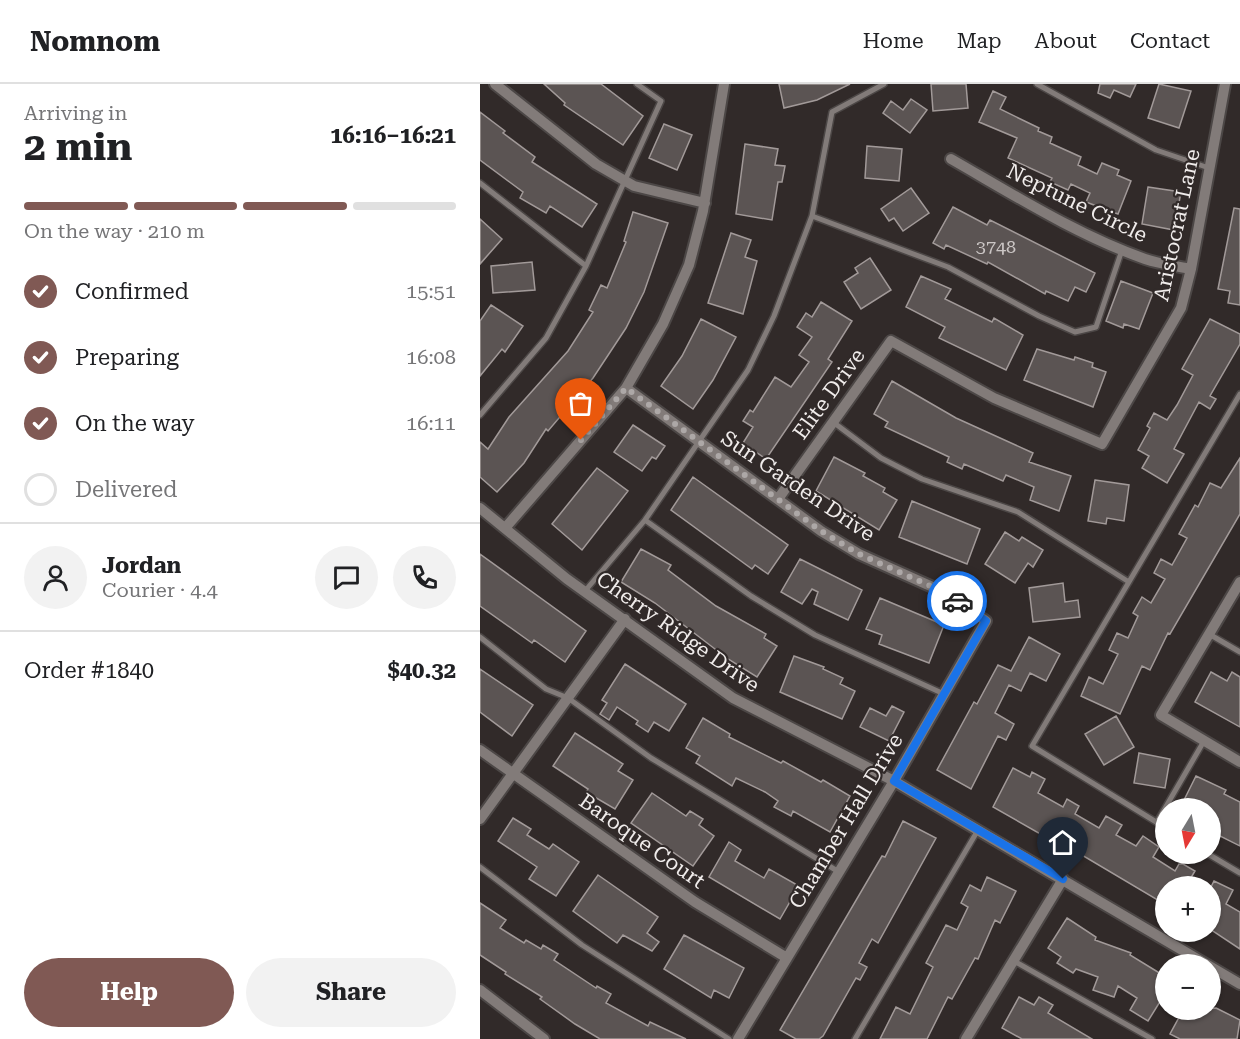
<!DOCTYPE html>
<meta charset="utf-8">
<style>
body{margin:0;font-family:"Roboto Serif",serif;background:#f2f2f2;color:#202124;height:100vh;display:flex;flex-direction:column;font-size:22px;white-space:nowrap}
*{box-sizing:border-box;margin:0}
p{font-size:20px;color:#757577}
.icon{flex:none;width:33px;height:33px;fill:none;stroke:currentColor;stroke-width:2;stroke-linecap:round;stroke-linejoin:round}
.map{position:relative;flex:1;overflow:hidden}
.sheet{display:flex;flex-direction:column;background:#fff;width:480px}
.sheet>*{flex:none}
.needle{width:39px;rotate:190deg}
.buttons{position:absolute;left:675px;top:714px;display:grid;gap:12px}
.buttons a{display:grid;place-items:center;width:66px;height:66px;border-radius:50%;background:#fff;box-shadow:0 2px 4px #0004;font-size:30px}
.pin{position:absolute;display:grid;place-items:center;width:51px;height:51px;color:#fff;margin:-62px -26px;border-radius:50% 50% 50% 0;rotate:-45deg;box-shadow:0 0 6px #0007}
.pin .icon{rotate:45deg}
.courier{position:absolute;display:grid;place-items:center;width:60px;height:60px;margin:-30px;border:4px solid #1a73e8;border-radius:50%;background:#fff;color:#222;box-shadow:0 2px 8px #0007}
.head em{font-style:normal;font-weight:700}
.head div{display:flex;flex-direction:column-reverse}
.head{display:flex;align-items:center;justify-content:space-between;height:102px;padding:0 24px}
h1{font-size:39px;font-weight:700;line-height:45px}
.bar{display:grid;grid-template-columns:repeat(4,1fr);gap:9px 6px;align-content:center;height:72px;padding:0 24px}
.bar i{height:8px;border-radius:4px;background:#e0e0e0}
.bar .active{background:#805954}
.bar p{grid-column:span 4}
.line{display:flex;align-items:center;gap:15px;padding:0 24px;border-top:2px solid #e0e0e0}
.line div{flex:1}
.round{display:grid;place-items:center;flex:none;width:63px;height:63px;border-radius:32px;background:#f2f2f2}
ol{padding:0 24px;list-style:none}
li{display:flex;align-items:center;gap:18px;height:66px}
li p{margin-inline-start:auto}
li .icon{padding:6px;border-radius:50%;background:#805954;color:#fff;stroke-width:4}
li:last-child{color:#757577}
li i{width:33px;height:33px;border:3px solid #e0e0e0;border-radius:50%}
.action{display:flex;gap:12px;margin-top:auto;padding:12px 24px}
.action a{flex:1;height:69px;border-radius:36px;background:#805954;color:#fff;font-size:24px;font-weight:700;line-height:69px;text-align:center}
.action a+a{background:#f2f2f2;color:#202124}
header{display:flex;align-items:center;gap:36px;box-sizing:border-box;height:84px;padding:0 30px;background:#fff;border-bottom:2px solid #e0e0e0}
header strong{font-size:28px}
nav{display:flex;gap:33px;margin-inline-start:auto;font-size:21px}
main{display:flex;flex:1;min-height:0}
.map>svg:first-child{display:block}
</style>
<header>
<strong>Nomnom</strong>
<nav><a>Home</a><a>Map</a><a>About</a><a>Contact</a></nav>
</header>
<main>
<section class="sheet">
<div class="head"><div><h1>2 min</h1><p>Arriving in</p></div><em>16:16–16:21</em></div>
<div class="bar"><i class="active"></i><i class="active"></i><i class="active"></i><i></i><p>On the way · 210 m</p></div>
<ol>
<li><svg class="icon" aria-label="check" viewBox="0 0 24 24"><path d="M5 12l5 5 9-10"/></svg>Confirmed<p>15:51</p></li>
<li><svg class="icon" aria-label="check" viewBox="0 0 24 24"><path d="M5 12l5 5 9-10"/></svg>Preparing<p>16:08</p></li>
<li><svg class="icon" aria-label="check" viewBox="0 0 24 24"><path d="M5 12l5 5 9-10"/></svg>On the way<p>16:11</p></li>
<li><i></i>Delivered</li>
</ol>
<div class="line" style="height:108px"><a class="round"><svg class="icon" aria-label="person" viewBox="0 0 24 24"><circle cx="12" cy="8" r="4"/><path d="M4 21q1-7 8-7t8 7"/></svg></a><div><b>Jordan</b><p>Courier · 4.4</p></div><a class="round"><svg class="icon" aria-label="chat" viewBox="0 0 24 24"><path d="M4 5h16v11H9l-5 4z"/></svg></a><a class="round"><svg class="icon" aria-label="phone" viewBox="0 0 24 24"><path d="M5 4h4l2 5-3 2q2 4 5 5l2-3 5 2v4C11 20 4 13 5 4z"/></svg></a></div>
<div class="line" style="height:78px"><div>Order #1840</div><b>$40.32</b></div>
<div class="action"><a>Help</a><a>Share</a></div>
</section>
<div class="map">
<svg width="760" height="955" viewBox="0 0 760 955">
<rect width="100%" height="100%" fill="#312a29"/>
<!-- building -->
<path fill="#5b5453" stroke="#a29a99" stroke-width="1.5" d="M64,0H121L163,32L143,61L84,21L85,19Z
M299,0H370L337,16L304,24Z
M451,0H486L488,24L453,27Z
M620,0H656L650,13L634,6L630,14L618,9Z
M679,0L711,7L699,44L668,34Z
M513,7L526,13L520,25L559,44L558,47L572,53L570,59L601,73L598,81L617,90L622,79L639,86L637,91L651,97L638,130L606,118L610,109L591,100L588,106L570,98L572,94L528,74L537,54L499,38Z
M431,15L447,26L430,49L403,29L411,17L423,26Z
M0,28L25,47L23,49L55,73L52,78L117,120L102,143L70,122L66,129L40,114L43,108L0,76Z
M184,40L212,51L197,86L169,74Z
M265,60L298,65L295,81L305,82L302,98H298L292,136L256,130Z
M387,62L422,65L419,97L385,94Z
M668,103L701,108L694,146L662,140Z
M431,104L449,129L423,147L414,134L409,137L401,125Z
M473,123L507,141L510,136L615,189L606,208L595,203L588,217L566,207L565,210L508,178L507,180L466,161L464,165L453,159Z
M754,124L760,125V221L748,219L750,207L738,205Z
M153,128L188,139L164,208L146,244L113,294L68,347L66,345L44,379L17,408L0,393V358L8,365L29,333L88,267L113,228L109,226L121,201L127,204L146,158L144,157Z
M0,135L22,155L0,180Z
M251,149L271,156L265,173L277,177L263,230L228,219Z
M390,174L411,206L381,225L364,198L378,189L375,184Z
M52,178L55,206L13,209L11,182Z
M441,192L471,205L465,215L512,238L514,234L543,251L526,286L459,254L465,243L426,223Z
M641,197L673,209L659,245L644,240L643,244L626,237Z
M341,218L372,237L348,275L352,278L286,375L263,359L273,343L263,337L270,326L273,328L295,293L311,303L329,278L319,271L332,253L317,243L326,229L332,233Z
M11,221L43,242L25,268L22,265L0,292V237Z
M221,235L256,253L233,296L213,325L181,302L202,272Z
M730,235L760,250V260L730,312L736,315L730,325L719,318L694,365L704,370L687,399L662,384L669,372L658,366L670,344L667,342L674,329L687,336L697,321L713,291L702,285Z
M557,265L594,276L595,273L613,279L612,283L626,288L613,323L544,296Z
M412,297L476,334L553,369L549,378L591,392L579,427L550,416L554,403L526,391L523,397L484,380L482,385L467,378L469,373L405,343L408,338L394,330Z
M153,341L185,362L176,375L172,373L162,387L134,368Z
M354,373L385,389L383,392L405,404L403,408L417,416L399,446L336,407Z
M760,374V430L690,550L688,549L670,586L662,582L640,630L601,612L609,593L623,600L638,570L629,566L637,549L648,554L658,532L653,529L662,513L671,519L685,495L674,489L681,475L692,481L707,454L699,450L715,421L718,423L730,399L741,404Z
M117,384L148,407L102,466L72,440Z
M213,393L308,461L288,490L275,481L272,485L191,426Z
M615,396L649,401L644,437L627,434L626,440L608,437Z
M432,417L500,445L487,480L419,453Z
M525,448L539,457L542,453L563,466L553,483L548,479L535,499L505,480Z
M161,465L191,481L188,486L236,522L286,550L284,554L297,562L277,593L248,575L175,519L141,498Z
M0,470L106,547L85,578L54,556L52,559L0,522Z
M320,475L382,506L368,536L334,520L338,508L332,505L322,520L301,508Z
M583,499L585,518L598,516L600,533L553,538L549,504Z
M400,514L464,541L449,579L399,560L402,551L386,545Z
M549,553L580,570L566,597L550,589L541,607L529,601L515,629L534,640L526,656L518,652L491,705L457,686L494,618L497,620L518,581L531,587Z
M314,572L344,583L343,585L363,594L360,600L375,607L362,635L300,608Z
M145,580L206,620L189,647L174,638L168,648L156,640L158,637L137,623L129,636L120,630L127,619L122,616Z
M0,585L53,621L32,652L0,628Z
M731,588L747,597L752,588L760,593V643L715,618Z
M412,622L424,628L409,657L380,643L390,624L406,632Z
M636,632L654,663L624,681L605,650Z
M223,634L250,650L249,653L301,679L303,677L341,698L343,696L370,712L350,748L313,727L311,732L294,723L298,717L285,708L256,694L252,702L216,679L220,672L206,664Z
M95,649L143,680L138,687L153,696L135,725L106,708L108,705L73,682Z
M659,669L690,675L685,704L654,699Z
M533,684L550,693L552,688L565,695L558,709L583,723L587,715L599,722L595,730L619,744L626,732L642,741L636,751L656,762L663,752L679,763L673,773L695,787L699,780H703L715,787L706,802H686V821L580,758L578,760L513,723Z
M716,692L746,706L744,710L760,718V762L730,747V724H715L717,721L704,716Z
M172,709L206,732L210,727L223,735L219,741L234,752L213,782L151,739Z
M33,734L51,745L47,751L69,765L73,760L99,778L76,812L49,795L57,783L18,757Z
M423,737L456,754L398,859L392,855L379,879L387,883L380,896L376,894L343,952L339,955H316L300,946L402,772L405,773Z
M249,758L261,766L255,777L284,794L289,785L319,802L300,835L229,793Z
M118,791L178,833L167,849L179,858L172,867L143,851L137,859L93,827Z
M507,793L536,807L520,839L515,836L498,875L495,874L472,915L468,913L447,955H400L416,923L430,930L453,883L446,879L466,841L477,846L488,823L481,819L490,801L501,807Z
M734,797L753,806L746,820L760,828V865L730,845V805Z
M0,819L26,836L20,844L44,859L46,856L61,865L63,861L78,870L74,876L116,904L117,902L131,910L126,919L168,942L170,938L206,955H120L95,940L60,915L62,913L25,890L26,888L0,871Z
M587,834L616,853L615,856L651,869L650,871L686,893V908L668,937L650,926L657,914L638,902L634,913L613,906L618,893L596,885L593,889L577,879L581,873L568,864Z
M204,851L264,884L249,914L234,906L231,914L184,885Z
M539,913L554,921L559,913L573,921L568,929L612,955H542L522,944Z
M736,924L760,936L757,955H700L690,950L703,926Z"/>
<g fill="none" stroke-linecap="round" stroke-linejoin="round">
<defs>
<path id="service" d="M557,0L676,66L729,84
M0,99L106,182
M332,132L468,183L559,232L595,248L616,243L642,166
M0,331L66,254L106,182L181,17L157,0
M353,338L401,374L442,395L538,428L649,498
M165,436L271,512L335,551L464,610
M105,507L165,436L268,286L294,232L332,132L352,28L404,0
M729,550L760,568
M0,553L66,605L88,614L171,674L359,788
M677,738L724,657
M686,744L552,662L760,310
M728,770L760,789
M0,783L102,861L249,955
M534,877L672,955
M375,955L498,746"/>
<path id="minor" d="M15,0L116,80L154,102L225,119
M471,75C534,111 597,151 665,175C680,180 696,182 711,185
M146,304L341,447L379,470L466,509L506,537L414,697L258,955
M298,415L411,257L514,314L622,360L701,224L711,185L745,0
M0,424L87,495L253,614L414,697L760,900
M26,443L146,304L183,240L209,181L223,127L244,0
M760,498L681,631L760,678
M0,666L215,818L307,874
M0,735L145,535
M0,906L64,955
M486,955L583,795"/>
</defs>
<!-- service casing -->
<use href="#service" stroke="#4c4746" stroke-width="8"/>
<!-- minor casing -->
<use href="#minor" stroke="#4c4746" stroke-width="14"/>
<!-- service -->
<use href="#service" stroke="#827b79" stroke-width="5"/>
<!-- minor -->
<use href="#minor" stroke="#827b79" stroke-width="10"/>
</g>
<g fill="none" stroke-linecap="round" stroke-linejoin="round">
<!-- done -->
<path stroke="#ada8a7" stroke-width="6" stroke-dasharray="0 10.8" d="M101,356L146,304L341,447L379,470L466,509L477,517"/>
<!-- route -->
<path stroke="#1a73e8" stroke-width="8" d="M477,517L506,537L414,697L583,795"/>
</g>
<g text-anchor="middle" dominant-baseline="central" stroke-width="4.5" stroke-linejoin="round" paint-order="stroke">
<!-- number labels -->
<g font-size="18" fill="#cbc6c5">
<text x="516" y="162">3748</text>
</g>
<!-- street labels -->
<g font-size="21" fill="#f0eceb" stroke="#312a29">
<text transform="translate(597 119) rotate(26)">Neptune Circle</text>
<text transform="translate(697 141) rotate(-78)">Aristocrat Lane</text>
<text transform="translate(349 310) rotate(-54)">Elite Drive</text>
<text transform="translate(318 402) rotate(34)">Sun Garden Drive</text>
<text transform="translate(198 548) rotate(35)">Cherry Ridge Drive</text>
<text transform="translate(366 737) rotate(-59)">Chamber Hall Drive</text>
<text transform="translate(162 757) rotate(35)">Baroque Court</text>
</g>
</g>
</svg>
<div class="buttons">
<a><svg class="needle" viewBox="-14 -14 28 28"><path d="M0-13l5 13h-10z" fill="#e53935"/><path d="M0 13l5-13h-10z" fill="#757577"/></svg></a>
<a>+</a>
<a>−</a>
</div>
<div class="pin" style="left:101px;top:356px;background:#ea580c"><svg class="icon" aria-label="bag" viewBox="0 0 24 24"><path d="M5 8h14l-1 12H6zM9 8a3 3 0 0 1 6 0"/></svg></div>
<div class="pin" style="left:583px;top:795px;background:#1f2937"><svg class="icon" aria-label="home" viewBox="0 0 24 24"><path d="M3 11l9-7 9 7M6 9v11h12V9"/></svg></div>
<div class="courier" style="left:477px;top:517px"><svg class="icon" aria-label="car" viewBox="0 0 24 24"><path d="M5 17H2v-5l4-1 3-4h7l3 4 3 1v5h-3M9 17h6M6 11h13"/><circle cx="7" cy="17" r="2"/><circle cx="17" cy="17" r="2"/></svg></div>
</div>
</main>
